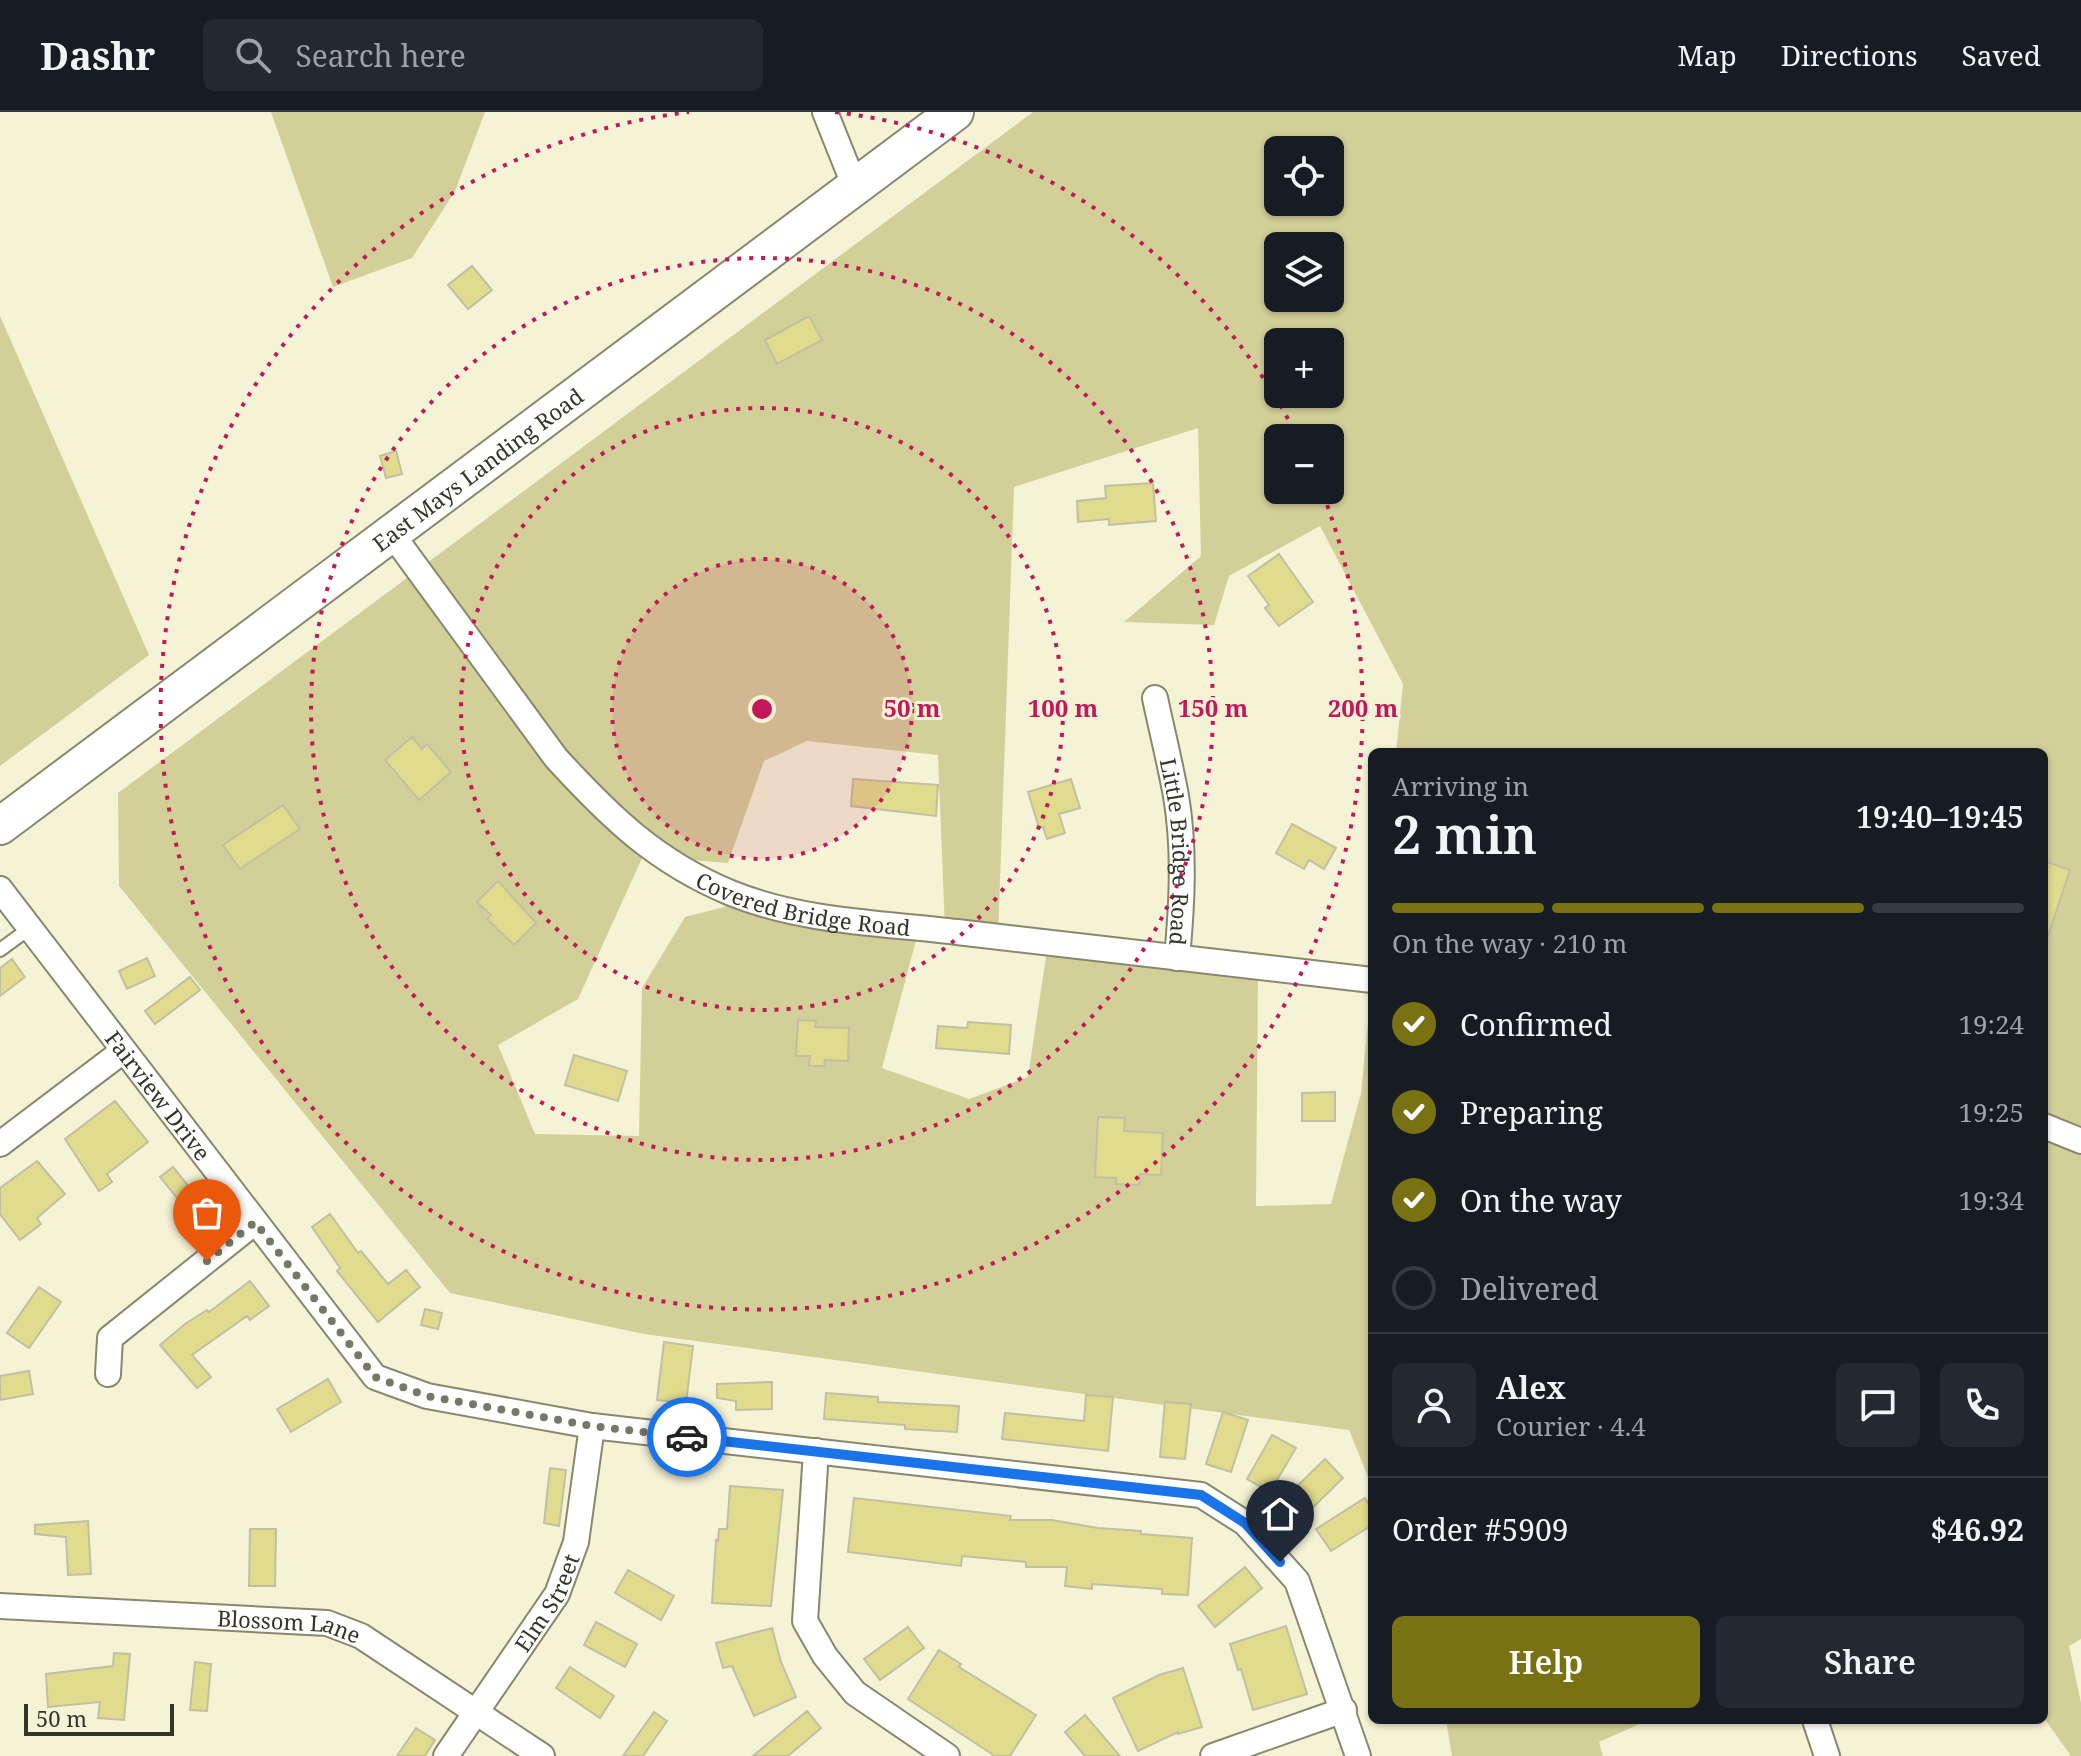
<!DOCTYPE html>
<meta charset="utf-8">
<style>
body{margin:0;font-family:"Noto Serif",serif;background:#242831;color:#f1f3f6;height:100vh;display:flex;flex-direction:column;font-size:30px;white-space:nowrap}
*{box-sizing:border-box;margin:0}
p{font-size:26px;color:#9ea1a6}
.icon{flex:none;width:44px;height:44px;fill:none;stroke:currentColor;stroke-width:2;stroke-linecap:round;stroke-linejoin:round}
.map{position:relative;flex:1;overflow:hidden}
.sheet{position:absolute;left:1368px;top:636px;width:680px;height:976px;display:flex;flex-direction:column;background:#171b24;border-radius:12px;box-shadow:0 2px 6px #0004}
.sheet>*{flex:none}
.buttons{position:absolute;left:1264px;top:24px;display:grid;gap:16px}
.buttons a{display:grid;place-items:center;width:80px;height:80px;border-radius:12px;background:#171b24;box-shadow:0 2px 6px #0004;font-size:40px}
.scale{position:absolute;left:24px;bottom:20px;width:150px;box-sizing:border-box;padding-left:8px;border:4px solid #343428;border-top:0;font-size:22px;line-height:28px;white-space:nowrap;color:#343428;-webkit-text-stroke:6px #f4f3d5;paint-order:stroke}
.pin{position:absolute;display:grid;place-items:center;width:68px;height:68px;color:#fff;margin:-82px -34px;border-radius:50% 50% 50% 0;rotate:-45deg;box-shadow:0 0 8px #0007}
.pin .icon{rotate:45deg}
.courier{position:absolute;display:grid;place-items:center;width:80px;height:80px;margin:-40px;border:6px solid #1a73e8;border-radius:50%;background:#fff;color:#222;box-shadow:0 2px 10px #0007}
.summary em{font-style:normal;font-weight:600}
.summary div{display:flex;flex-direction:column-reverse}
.summary{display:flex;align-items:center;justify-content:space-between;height:136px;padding:0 24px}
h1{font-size:52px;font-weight:600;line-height:60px}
.bar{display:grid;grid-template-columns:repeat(4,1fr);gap:12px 8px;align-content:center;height:96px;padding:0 24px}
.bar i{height:10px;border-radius:6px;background:#363941}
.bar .current{background:#797213}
.bar p{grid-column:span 4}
.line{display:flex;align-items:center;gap:20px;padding:0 24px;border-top:2px solid #363941}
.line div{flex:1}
.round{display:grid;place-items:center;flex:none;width:84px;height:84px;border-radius:12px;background:#242831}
ol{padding:0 24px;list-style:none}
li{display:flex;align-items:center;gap:24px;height:88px}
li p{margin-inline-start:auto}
li .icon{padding:8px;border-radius:50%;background:#797213;color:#fff;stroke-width:4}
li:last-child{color:#9ea1a6}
li i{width:44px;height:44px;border:4px solid #363941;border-radius:50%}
.button{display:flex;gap:16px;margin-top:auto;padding:16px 24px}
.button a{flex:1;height:92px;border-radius:12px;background:#797213;color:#fff;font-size:32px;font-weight:600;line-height:92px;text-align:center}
.button a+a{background:#242831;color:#f1f3f6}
header{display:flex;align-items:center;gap:48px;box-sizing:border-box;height:112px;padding:0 40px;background:#171b24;border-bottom:2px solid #363941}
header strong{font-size:38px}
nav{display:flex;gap:44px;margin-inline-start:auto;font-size:28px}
.search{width:560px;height:72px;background:#242831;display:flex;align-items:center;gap:20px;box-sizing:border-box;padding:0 28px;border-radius:12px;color:#9ea1a6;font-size:30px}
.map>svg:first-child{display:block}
</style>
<header>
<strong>Dashr</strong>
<div class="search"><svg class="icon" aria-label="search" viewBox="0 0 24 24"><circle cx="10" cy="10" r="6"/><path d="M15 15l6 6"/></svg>Search here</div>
<nav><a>Map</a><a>Directions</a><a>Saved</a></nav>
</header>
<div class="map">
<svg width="2081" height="1644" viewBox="0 0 2081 1644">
<rect width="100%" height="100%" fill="#f4f3d5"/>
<!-- green -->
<path fill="#d3cf99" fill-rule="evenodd" d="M271,0H485L455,79L412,146L333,175Z
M1033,0H2081V1527L2069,1534L2081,1591V1644H2071L2044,1606V640H1396L1403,572L1320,414L1229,464L1214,513L1124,510L1201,444L1198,316L1014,375L998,825L945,818L938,643L807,629L764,649L728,751L643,744L578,887L498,933L535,1022L639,1024L642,876L685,805L752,788L920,813L882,956L969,987L1028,965L1047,838L1258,859L1256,1094L1331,1092L1361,981L1372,871V1375L1349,1318L644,1222L450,1181L119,774L118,681ZM1278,38H1330V90H1278ZM1278,134H1330V186H1278ZM1278,230H1330V282H1278ZM1278,326H1330V378H1278Z
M0,204L149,543L0,654Z
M1446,1608H1649L1599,1630L1603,1644H1452Z"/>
<!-- building -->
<path fill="#e1db8d" stroke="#c1c0a4" stroke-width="2" d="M472,154L492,178L468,197L448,173Z
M809,204L822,228L777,252L765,228Z
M396,339L402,362L386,366L380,344Z
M1153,371L1156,409L1109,413V407L1078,410L1077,389L1106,386L1105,374Z
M1279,442L1313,490L1279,514L1265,496L1269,493L1248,464Z
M412,625L422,637L427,632L451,660L419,688L385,648Z
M853,667L938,673L936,704L851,694Z
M1071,667L1080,696L1059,702L1065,721L1047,727L1043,715L1039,716L1028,680Z
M283,693L300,717L240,757L223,733Z
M1292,712L1336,736L1324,757L1309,748L1304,757L1276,741Z
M2044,749L2070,758L2047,827L2044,826Z
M498,769L536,811L514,833L487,807L491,803L477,790Z
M147,846L155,864L127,877L119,859Z
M12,847L25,865L0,884V856Z
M190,865L200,878L155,912L145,899Z
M798,908L816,909L815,915L849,916L848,949L825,948L824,954H809L810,944H796Z
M968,910L1011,913L1009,942L936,936L938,914L967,916Z
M574,943L627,959L618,989L565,973Z
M1335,980V1009H1302V981Z
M115,989L148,1030L107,1062L112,1070L99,1079L65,1027Z
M1098,1005L1125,1006L1124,1019L1163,1021L1161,1063L1140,1062L1139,1073L1116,1072V1066L1095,1065Z
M37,1049L65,1082L37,1106L41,1112L20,1128L0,1102V1076Z
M173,1055L211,1102L198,1112L160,1065Z
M330,1102L358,1141L361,1139L388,1172L406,1158L420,1175L378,1210L337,1159L340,1156L312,1115Z
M250,1169L269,1194L250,1208L247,1204L192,1243L211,1265L197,1276L160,1233L185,1212L207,1198L209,1200Z
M39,1175L61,1190L29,1236L7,1221Z
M425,1197L442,1201L438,1217L421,1213Z
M664,1230L693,1234L686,1291L657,1288Z
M29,1259L33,1282L0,1288V1264Z
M328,1267L341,1290L291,1320L277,1297Z
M772,1270V1297L736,1298V1289L717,1286V1272Z
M826,1281L878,1285V1290L959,1294L957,1320L905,1317V1313L824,1307Z
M1086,1283L1113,1285L1108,1339L1002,1327L1005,1301L1084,1309Z
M1165,1290L1191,1292L1185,1347L1160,1345Z
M1223,1300L1248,1308L1231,1360L1206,1352Z
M1272,1323L1296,1336L1270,1380L1247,1367Z
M1325,1347L1343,1366L1302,1406L1283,1388Z
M550,1356L566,1358L559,1414L544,1411Z
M730,1374L783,1378L771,1494L712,1491L716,1428L718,1429L719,1417H727Z
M854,1386L1011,1404L1010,1408H1052L1098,1416L1141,1419V1422L1192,1426L1188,1483L1162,1482V1477L1092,1472V1477L1065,1474L1067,1455H1026V1450L962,1444L961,1454L848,1440Z
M1365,1386L1372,1397V1413L1331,1439L1316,1417Z
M88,1409L91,1462L68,1463L66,1425L35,1422V1413Z
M250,1417H276L275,1474H249Z
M1245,1455L1262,1476L1215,1515L1198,1494Z
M628,1458L674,1484L661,1508L615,1481Z
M596,1510L637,1532L625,1555L584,1533Z
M1286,1514L1307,1582L1253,1598L1241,1557L1238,1558L1230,1532Z
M908,1515L924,1536L880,1568L864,1547Z
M772,1516L781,1550L796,1585L754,1604L732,1554L723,1556L716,1531Z
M939,1538L961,1552L959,1555L1036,1603L1010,1644H995L908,1587Z
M114,1541L130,1542L124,1608L98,1606L100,1590L48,1595L46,1562L113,1554Z
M195,1550L211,1552L207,1599L190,1598Z
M570,1555L614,1584L600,1606L556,1576Z
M1183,1556L1202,1615L1178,1622V1620L1138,1639L1113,1586L1159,1563Z
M807,1599L821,1616L788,1644H753Z
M654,1600L667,1609L643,1644H623Z
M1085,1603L1120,1644H1085L1065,1620Z
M416,1616L435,1628L425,1644H397Z"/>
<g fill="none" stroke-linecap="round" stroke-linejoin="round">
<defs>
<path id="lane" d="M0,838L30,816"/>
<g id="street">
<path d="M825,0L855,75"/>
<path id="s1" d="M392,422L556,646C610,705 656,750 731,781C802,810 883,811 957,820C1096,836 1234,852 1372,868"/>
<path id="s2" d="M1155,586C1162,619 1170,651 1176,684C1185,737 1182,792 1177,846"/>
<path id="s3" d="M0,777L375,1265L427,1284L592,1314L1201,1383L1245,1411L1297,1469L1358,1644"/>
<path d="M2044,1014L2081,1029"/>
<path d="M0,1032L123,939"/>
<path d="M108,1262L110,1226L255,1110"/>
<path d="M816,1339L805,1509L825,1544L855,1581L947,1644"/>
<path id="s4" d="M0,1494L327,1511L361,1524L542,1644"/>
<path d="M1815,1608L1827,1644"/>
<path id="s5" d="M446,1644L557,1482L576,1430L592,1314"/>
<path d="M1213,1644L1344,1598"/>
</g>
<g id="primary">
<path id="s6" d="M0,714L955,0"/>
</g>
</defs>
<!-- lane casing -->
<use href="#lane" stroke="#89886d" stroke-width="16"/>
<!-- street casing -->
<use href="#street" stroke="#89886d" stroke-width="28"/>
<!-- primary casing -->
<use href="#primary" stroke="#89886d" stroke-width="40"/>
<!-- lane -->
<use href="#lane" stroke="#fff" stroke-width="12"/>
<!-- street -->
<use href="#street" stroke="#fff" stroke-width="24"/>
<!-- primary -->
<use href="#primary" stroke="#fff" stroke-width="36"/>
</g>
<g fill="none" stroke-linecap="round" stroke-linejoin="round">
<!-- done -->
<path stroke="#777765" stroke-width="8" stroke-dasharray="0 14.4" d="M207,1149L255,1110L375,1265L427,1284L592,1314L687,1325"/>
<!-- route -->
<path stroke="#1a73e8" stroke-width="10" d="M687,1325L1201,1383L1245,1411L1280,1450"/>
</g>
<!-- distance rings -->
<circle cx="762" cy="597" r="150" fill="#c2185b" fill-opacity=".12"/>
<g fill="none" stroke="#c2185b" stroke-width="4" stroke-dasharray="4 8">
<circle cx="762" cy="597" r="150"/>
<circle cx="762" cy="597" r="301"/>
<circle cx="762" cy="597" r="451"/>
<path d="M835 0A601 601 0 0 1 1297 324M1323 382A601 601 0 1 1 689 0"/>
</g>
<g text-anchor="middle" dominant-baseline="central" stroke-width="6" stroke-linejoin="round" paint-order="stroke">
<!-- street labels -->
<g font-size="22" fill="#343428" stroke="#f4f3d5">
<text stroke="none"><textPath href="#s6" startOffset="596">East Mays Landing Road</textPath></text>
<text stroke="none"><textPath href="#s2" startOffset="156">Little Bridge Road</textPath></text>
<text stroke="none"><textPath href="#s1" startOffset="574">Covered Bridge Road</textPath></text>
<text stroke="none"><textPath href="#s3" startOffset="260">Fairview Drive</textPath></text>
<text stroke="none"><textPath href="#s5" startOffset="184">Elm Street</textPath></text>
<text stroke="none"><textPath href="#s4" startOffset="290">Blossom Lane</textPath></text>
</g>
</g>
<circle cx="762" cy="597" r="12" fill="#c2185b" stroke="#f4f3d5" stroke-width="4"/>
<g font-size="24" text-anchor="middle" font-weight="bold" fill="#c2185b" stroke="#f4f3d5" stroke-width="6" stroke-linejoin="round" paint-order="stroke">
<text x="912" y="605">50 m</text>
<text x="1063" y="605">100 m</text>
<text x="1213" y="605">150 m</text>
<text x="1363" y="605">200 m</text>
</g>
</svg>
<div class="buttons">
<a><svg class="icon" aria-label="locate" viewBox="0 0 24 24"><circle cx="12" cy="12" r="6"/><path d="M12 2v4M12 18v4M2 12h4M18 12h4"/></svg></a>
<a><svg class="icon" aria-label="layers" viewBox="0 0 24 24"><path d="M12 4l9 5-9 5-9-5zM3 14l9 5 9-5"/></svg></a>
<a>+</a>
<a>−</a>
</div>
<div class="scale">50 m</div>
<div class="pin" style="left:207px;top:1149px;background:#ea580c"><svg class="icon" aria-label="bag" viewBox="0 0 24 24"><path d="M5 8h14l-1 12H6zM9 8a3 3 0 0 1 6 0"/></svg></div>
<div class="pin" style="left:1280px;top:1450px;background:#1f2937"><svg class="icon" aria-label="home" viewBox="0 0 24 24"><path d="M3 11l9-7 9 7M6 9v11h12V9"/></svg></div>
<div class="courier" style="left:687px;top:1325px"><svg class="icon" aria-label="car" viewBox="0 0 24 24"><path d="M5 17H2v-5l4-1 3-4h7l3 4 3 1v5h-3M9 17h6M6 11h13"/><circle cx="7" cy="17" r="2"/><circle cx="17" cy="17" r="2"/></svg></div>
<section class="sheet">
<div class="summary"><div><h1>2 min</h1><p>Arriving in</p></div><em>19:40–19:45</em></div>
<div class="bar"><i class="current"></i><i class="current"></i><i class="current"></i><i></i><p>On the way · 210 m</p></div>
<ol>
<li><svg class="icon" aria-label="check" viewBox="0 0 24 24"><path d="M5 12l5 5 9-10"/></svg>Confirmed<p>19:24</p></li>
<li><svg class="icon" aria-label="check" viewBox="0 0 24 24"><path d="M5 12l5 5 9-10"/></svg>Preparing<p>19:25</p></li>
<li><svg class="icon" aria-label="check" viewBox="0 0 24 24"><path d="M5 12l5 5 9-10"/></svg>On the way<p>19:34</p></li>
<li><i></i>Delivered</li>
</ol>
<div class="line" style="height:144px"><a class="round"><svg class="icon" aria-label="person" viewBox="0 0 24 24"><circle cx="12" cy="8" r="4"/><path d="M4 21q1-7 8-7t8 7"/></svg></a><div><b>Alex</b><p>Courier · 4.4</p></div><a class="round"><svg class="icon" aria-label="chat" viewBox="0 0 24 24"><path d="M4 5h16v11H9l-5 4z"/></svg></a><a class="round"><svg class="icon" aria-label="phone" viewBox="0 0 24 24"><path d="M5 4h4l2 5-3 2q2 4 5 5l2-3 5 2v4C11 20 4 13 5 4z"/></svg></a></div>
<div class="line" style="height:104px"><div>Order #5909</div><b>$46.92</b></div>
<div class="button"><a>Help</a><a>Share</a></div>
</section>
</div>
